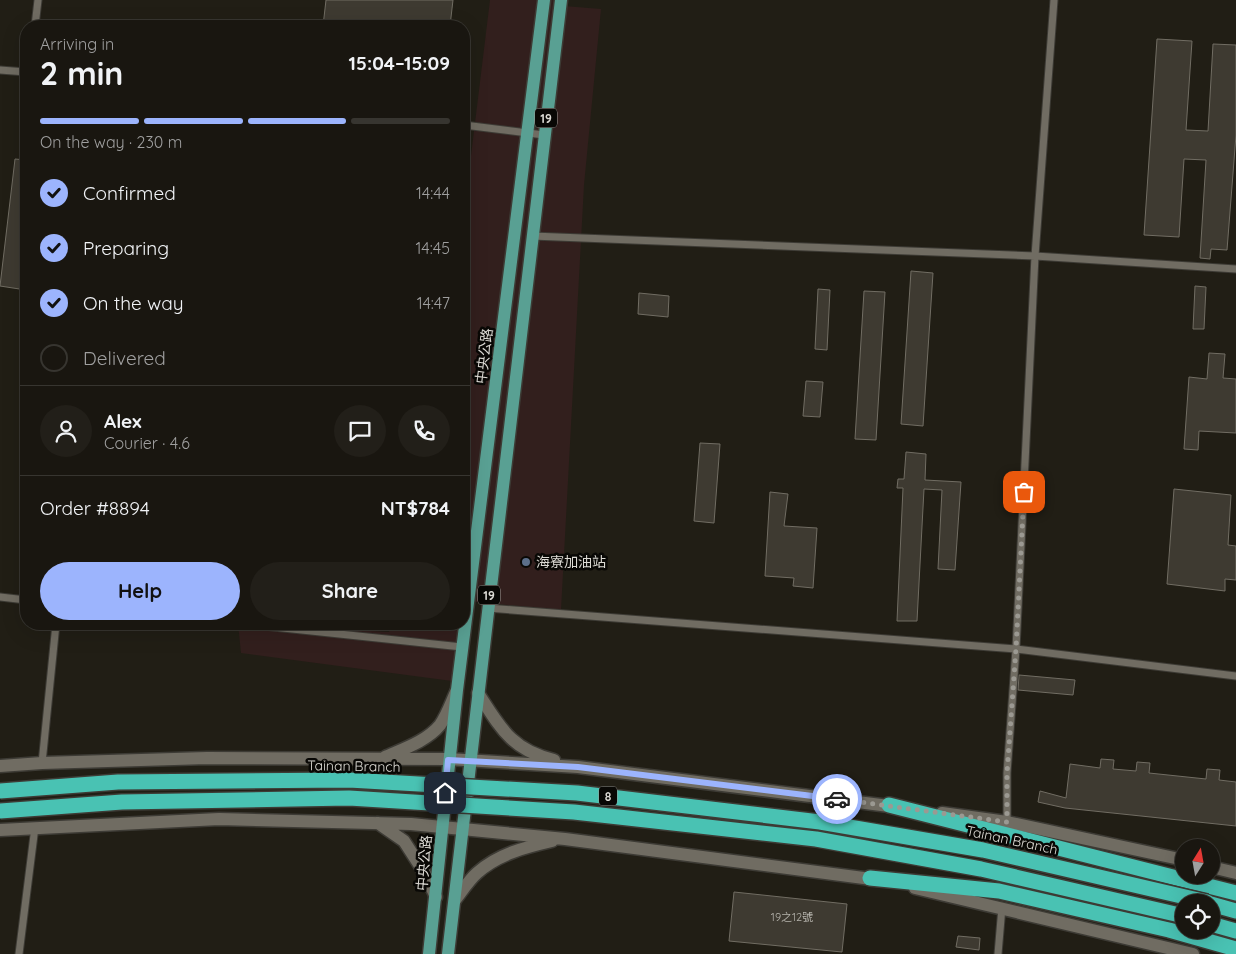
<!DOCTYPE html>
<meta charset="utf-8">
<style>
body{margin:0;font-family:Quicksand,"Noto Sans TC",sans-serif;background:#221f19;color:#f1f3f6;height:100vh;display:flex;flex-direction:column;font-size:19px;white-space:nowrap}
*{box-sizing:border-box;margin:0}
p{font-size:16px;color:#9f9f9f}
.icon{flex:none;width:28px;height:28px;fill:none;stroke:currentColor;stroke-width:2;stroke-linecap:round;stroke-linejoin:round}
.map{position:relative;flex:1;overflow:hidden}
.side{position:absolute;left:20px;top:20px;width:450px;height:610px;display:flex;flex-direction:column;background:#191610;border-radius:20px;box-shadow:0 5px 20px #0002,0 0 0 1px #373530}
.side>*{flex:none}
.needle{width:32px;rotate:11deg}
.buttons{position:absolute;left:1175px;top:839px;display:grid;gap:10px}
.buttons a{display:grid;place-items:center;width:45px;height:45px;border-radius:50%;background:#191610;box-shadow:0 5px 20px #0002,0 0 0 1px #373530;font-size:25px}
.pin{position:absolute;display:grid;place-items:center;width:42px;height:42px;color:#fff;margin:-21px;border-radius:10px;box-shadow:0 2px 8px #0006}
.courier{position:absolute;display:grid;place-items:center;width:50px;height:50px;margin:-25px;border:4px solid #9cb4fd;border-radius:50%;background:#fff;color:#222;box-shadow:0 1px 6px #0007}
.head em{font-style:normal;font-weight:700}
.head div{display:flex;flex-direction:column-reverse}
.head{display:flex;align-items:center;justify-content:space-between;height:85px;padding:0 20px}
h1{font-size:32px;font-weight:700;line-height:38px}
.bar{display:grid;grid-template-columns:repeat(4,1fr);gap:8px 5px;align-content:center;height:60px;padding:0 20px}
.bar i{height:6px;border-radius:4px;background:#373530}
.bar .active{background:#9cb4fd}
.bar p{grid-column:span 4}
.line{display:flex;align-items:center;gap:12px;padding:0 20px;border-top:1px solid #373530}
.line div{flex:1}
.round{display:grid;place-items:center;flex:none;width:52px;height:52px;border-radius:26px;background:#221f19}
ol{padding:0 20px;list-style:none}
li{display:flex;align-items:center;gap:15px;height:55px}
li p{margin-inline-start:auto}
li .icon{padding:5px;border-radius:50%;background:#9cb4fd;color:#111;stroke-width:4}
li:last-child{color:#9f9f9f}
li i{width:28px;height:28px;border:2px solid #373530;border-radius:50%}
.cta{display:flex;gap:10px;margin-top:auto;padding:10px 20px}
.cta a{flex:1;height:58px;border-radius:30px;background:#9cb4fd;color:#111;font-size:20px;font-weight:700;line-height:58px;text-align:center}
.cta a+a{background:#221f19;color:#f1f3f6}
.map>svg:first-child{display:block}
</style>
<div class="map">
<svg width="1236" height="954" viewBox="0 0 1236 954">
<rect width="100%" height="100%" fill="#211e15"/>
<!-- commercial -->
<path fill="#321f1d" d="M490,0H564V6L601,9L584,185L561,610L464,601V213Z
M238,624L389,632L391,624H458L452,681L241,653Z"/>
<!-- building -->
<path fill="#3e3a31" stroke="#716d63" d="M326,0H453L450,26H323Z
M1157,39L1192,41L1186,130L1208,131L1213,44L1236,45V135L1227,250L1211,249L1210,259L1200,258L1206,160L1184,159L1179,237L1144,235Z
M15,159L26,160V290L0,286Z
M911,271L933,273L923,426L901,424Z
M1195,286L1206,287L1204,329H1193Z
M818,289L830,290L827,350L815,349Z
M864,291L885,292L876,440L855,439Z
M639,293L669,296L668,317L638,314Z
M1209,353L1225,354L1223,378L1236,379V433L1199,431L1198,450L1184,449L1189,377L1207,379Z
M806,381L823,382L820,417L803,416Z
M700,443L720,444L714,523L694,521Z
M906,452L926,454L925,480L961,482L955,570L938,569L942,490L924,489L917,621H897L903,488H897L898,479H904Z
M1174,489L1231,495L1228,545L1236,546V580L1225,579V591L1167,584Z
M770,492L788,494L784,526L817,528L813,588L793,586L794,578L765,576Z
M1019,675L1075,680L1073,695L1018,690Z
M1101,759L1114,760L1113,769L1136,771L1137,762L1150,763L1149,773L1206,779L1207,769L1220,770L1219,780L1236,782V826L1065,808L1038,802L1040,791L1066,798L1070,764L1100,768Z
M734,892L847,904L842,952L729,941Z
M958,936L980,938L979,950L956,947Z"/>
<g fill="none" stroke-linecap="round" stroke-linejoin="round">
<defs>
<path id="service" d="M35,26L38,0
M0,70L26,72
M464,125L544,135
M532,236L1035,256L1236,269
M0,597L26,600
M487,608L1016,649L1236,676
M245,624L462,647
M42,763L56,624
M1007,822V773L1016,649L1035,256L1054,0
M19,954L35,827
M998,954L1002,907"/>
<path id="minor" d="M478,693C500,727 511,750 554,760
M385,757C403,749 427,741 440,725C447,715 451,703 456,692
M0,766L42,763L207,758L448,759L578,767L897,807
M942,813L1007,822L1184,860
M378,823L404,841L424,872L436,897
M0,830L219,819L411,824L565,839L879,880
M1211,867L1236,873
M915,888L1193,954
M455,900C462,891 469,880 477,873C498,854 526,847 552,841"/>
<path id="primary" d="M429,954L457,690L544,0
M448,954C486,636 521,318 561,0"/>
<path id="motorway" d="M889,805L1236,893
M870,878L999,891L1169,930L1236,949
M1211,904L1236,911
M1211,924L1236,931"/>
</defs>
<!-- service casing -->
<use href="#service" stroke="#3d3b35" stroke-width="9"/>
<!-- minor casing -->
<use href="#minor" stroke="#3d3b35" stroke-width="15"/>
<!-- primary casing -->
<use href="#primary" stroke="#3d3b35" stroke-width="15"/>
<!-- motorway casing -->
<use href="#motorway" stroke="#3d3b35" stroke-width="18"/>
<!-- service -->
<use href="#service" stroke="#706c62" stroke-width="7"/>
<!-- minor -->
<use href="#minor" stroke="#706c62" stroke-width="12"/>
<!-- primary -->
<use href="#primary" stroke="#59a093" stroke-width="12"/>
<!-- motorway -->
<use href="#motorway" stroke="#49c2b3" stroke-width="15"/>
<defs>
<path id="motorway-bridge" d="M0,791L118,782L349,780L577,793L820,822L983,850L1207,902
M0,811L122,802L349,798L574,812L816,839L981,869L1184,916"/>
</defs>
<!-- motorway-bridge casing -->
<use href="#motorway-bridge" stroke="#3d3b35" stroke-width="18" stroke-linecap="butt"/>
<!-- motorway-bridge -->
<use href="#motorway-bridge" stroke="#49c2b3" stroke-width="15"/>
</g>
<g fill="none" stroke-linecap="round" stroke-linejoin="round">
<!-- done -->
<path stroke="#9b9992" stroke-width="5" stroke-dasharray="0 9" d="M837,799L1007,822V773L1016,649L1024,492"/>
<!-- route -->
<path stroke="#9cb4fd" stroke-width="6" d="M445,793L448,760L578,767L837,799"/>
</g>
<!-- markers -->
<circle fill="#5c6f8a" stroke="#090805" stroke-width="2" cx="526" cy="562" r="5"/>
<g text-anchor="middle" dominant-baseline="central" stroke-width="5" stroke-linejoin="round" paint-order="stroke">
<!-- number labels -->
<g font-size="11" fill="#b5b3ac">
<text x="792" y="917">19之12號</text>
</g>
<!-- shield labels -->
<g fill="#090805" stroke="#9d9c97" stroke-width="1">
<rect x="535" y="108.5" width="22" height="19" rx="4"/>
<rect x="478" y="585.5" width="22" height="19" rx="4"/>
<rect x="599" y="786.5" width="18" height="19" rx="4"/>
</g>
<g font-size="12" font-weight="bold" fill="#dddbd5">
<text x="546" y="118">19</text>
<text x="489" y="595">19</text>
<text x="608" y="796">8</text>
</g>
<!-- street labels -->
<g font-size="14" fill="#dddbd5" stroke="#090805">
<text transform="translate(484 356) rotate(-83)">中央公路</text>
<text transform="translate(354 766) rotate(1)">Tainan Branch</text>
<text transform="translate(1012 840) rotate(12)">Tainan Branch</text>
<text transform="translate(424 863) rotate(-85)">中央公路</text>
</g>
<!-- poi labels -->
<g font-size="14" fill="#dddbd5" stroke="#090805" text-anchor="start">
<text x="536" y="562">海寮加油站</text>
</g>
</g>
</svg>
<div class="buttons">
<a><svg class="needle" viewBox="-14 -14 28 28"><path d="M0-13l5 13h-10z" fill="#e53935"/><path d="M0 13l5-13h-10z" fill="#9f9f9f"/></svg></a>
<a><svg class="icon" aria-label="locate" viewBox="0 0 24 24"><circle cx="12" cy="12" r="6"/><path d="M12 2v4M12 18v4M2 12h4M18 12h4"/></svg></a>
</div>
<div class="pin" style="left:1024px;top:492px;background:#ea580c"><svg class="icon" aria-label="bag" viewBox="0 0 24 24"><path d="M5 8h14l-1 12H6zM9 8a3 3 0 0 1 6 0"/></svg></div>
<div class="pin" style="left:445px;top:793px;background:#1f2937"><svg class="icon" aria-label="home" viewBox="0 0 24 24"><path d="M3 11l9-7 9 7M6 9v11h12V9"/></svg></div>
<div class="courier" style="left:837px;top:799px"><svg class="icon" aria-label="car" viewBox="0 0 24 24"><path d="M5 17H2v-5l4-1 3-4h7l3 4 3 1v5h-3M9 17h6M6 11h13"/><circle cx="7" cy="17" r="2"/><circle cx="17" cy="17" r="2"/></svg></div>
<section class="side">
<div class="head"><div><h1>2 min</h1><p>Arriving in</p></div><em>15:04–15:09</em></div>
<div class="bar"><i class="active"></i><i class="active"></i><i class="active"></i><i></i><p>On the way · 230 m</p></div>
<ol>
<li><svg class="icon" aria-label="check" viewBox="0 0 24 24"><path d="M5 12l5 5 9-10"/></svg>Confirmed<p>14:44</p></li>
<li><svg class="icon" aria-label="check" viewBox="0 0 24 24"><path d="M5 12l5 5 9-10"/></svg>Preparing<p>14:45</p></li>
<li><svg class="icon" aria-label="check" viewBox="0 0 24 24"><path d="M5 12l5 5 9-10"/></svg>On the way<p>14:47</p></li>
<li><i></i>Delivered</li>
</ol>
<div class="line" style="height:90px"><a class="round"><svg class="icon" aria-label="person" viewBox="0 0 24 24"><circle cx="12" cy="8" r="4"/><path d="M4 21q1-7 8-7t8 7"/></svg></a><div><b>Alex</b><p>Courier · 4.6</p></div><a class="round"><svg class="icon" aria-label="chat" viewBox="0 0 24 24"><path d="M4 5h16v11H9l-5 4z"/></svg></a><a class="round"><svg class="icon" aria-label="phone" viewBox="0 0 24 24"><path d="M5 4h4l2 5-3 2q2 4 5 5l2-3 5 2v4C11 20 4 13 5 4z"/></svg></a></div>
<div class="line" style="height:65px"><div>Order #8894</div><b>NT$784</b></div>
<div class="cta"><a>Help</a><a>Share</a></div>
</section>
</div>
